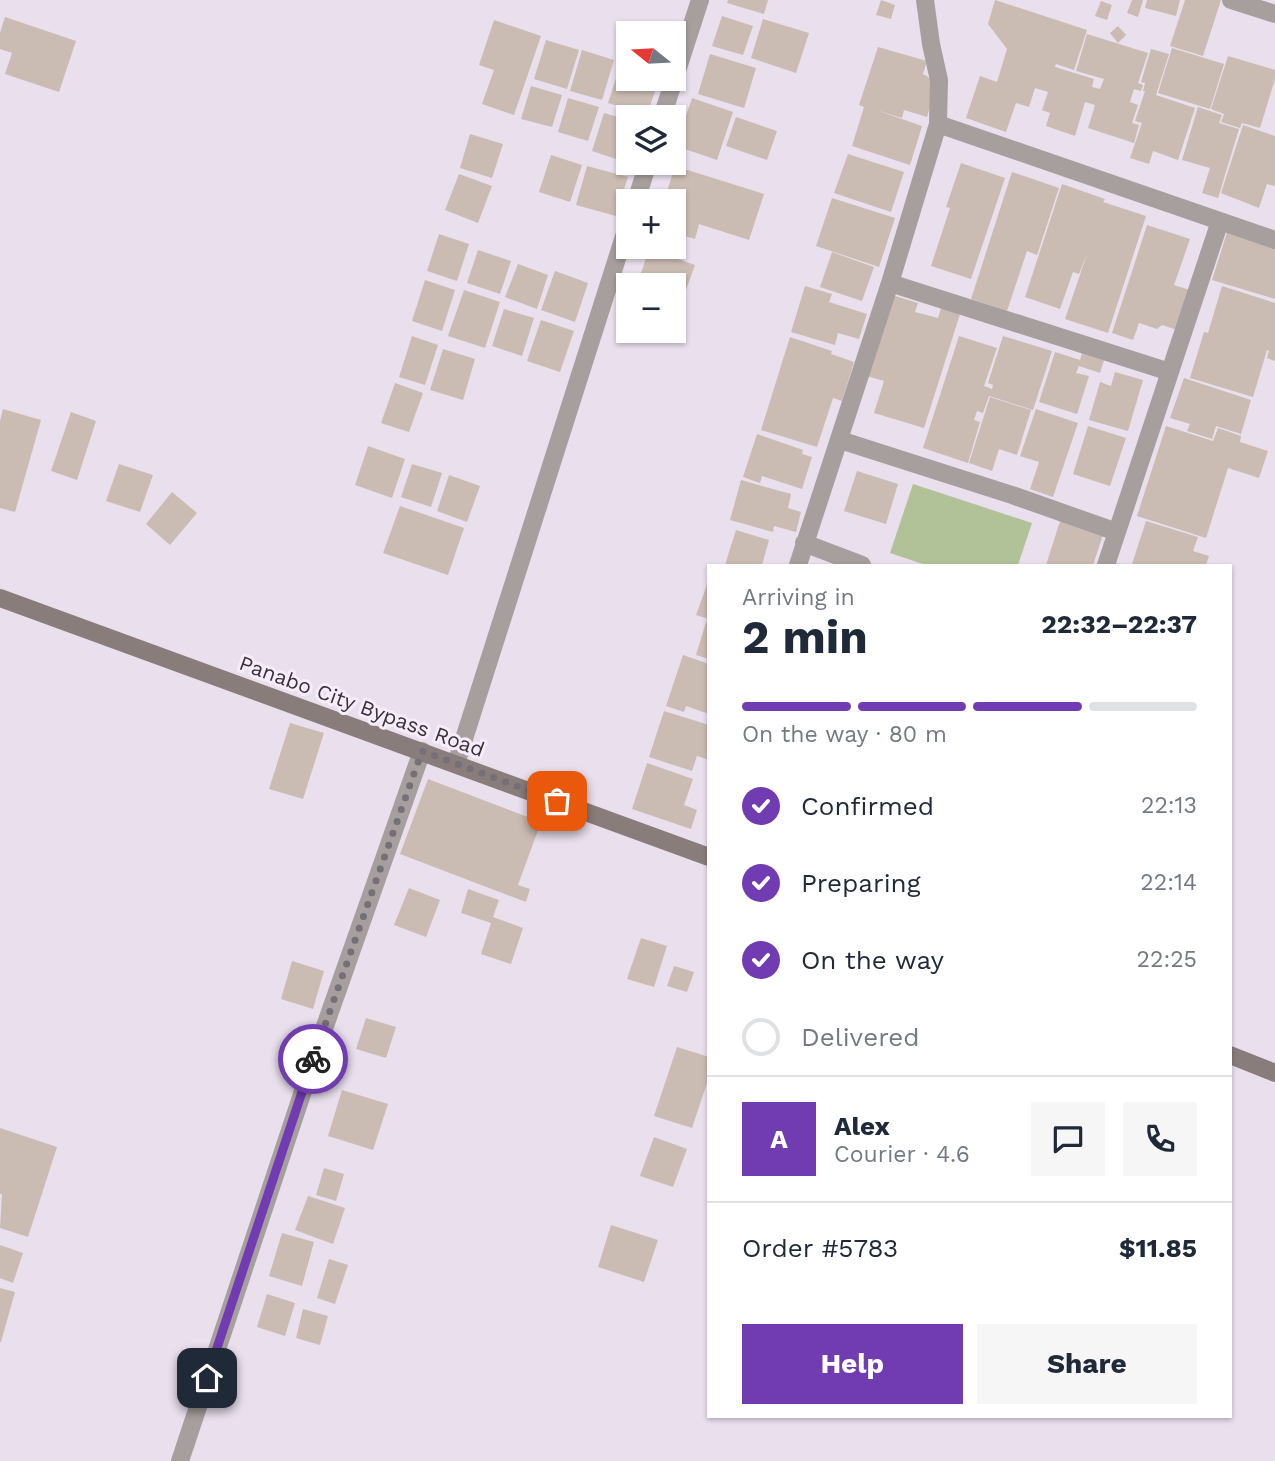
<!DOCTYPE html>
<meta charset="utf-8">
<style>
body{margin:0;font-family:"Work Sans",sans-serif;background:#f6f6f7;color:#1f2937;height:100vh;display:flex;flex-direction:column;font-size:26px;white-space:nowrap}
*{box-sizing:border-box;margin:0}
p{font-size:23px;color:#747a83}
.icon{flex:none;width:38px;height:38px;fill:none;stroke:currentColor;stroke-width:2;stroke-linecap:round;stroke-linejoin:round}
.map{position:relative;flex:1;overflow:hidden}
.sheet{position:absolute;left:707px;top:564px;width:525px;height:854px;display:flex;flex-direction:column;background:#fff;border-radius:0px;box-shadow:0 2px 5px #0004}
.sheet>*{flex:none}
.needle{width:46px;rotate:288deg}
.controls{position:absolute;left:616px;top:21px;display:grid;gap:14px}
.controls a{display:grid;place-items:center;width:70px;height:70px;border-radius:0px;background:#fff;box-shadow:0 2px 5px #0004;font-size:35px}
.pin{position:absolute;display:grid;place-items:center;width:60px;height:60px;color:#fff;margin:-30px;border-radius:14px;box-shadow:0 4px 10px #0006}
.courier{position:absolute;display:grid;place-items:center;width:70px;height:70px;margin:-35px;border:5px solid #713bb2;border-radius:50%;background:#fff;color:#222;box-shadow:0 2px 9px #0007}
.summary em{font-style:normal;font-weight:700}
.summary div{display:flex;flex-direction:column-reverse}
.summary{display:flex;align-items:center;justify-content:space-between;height:119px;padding:0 35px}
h1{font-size:46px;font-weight:700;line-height:52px}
.bar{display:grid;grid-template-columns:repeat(4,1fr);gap:10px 7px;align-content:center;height:84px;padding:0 35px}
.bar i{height:9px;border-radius:5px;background:#e0e1e3}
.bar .current{background:#713bb2}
.bar p{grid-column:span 4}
.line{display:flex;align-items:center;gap:18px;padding:0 35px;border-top:2px solid #e0e1e3}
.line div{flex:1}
.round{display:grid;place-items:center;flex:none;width:74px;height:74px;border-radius:0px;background:#f6f6f7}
ol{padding:0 35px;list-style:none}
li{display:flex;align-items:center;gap:21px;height:77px}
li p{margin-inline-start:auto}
li .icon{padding:7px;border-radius:50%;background:#713bb2;color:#fff;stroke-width:4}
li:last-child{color:#747a83}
li i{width:38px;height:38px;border:4px solid #e0e1e3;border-radius:50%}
.button{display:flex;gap:14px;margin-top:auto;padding:14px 35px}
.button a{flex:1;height:80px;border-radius:0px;background:#713bb2;color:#fff;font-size:28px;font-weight:700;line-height:80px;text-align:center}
.button a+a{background:#f6f6f7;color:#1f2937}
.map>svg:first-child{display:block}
</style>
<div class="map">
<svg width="1275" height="1461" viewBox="0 0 1275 1461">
<rect width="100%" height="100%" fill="#e9dfed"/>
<!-- garden -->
<path fill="#b2c298" d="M913,484L1032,523L1018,565H926L890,553Z"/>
<!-- building -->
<path fill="#cbbcb3" d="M728,0H768L764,14L727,3Z
M881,0L895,5L891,19L876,15Z
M995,0L1087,30L1074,70L1056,64L1055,67L1094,79L1092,87L1100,89L1104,79L1076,71L1087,34L1148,53L1138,83L1143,85L1141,91L1134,89L1130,102L1138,105L1132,123L1139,125L1134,143L1088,128L1095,105L1085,102L1075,136L1046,126L1050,113L1042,110L1048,92L1035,88L1029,107L1016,103L1006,132L966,118L980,76L997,82L1007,49L988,24Z
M1132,0H1143L1138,17L1127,13Z
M1147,0H1180L1176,16L1145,8Z
M1185,0H1221L1203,56L1170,46Z
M1101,1L1112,5L1107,20L1095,16Z
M722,16L753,26L743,55L712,46Z
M5,17L76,41L59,92L5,74L12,53L0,49V33Z
M763,19L809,33L796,73L751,58Z
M494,20L541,36L514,115L482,104L494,70L479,65Z
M1118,26L1126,35L1118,43L1110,33Z
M546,40L579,50L567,89L534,79Z
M878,47L927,61L923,74L937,82L927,117L904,110L902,118L876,110L922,126L910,165L852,146L864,107L859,105Z
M1172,48L1224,64L1210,109L1158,93Z
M1151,49L1169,54L1156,95L1195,108L1178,160L1153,151L1149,164L1130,158L1142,123L1135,121L1145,91H1143L1145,83L1141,82Z
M582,50L614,60L602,100L570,91Z
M710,54L756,68L744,108L698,94Z
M1228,56L1275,70V79L1260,128L1242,123L1240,128L1221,122L1224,114L1211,109Z
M620,66L628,69V79H659L647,115L608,103Z
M531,86L562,95L552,127L521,119Z
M568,98L599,107L588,141L558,132Z
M692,98L733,112L717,160L676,146Z
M1198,107L1222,115L1219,123L1239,129L1218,198L1202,193L1210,168L1182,160Z
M604,113L628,120V163L592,151Z
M736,117L777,131L767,160L726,146Z
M1243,125L1275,136V186L1267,184L1259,208L1221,193Z
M470,134L503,144L492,178L460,168Z
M848,154L904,172L891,212L834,193Z
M551,155L582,165L570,202L539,192Z
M961,163L1005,178L971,279L931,266L950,208L946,207Z
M587,166L628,177L616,216L576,205Z
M675,166L764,194L749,240L699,224L695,239L677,234L682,217L674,215V201H664Z
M1012,172L1059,188L1037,255L1027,251L1007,311L971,299Z
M459,174L492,186L478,223L445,210Z
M1062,184L1105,199L1103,202L1146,216L1108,333L1065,319L1087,254L1079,274L1073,272L1060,309L1025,297Z
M832,198L895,218L879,267L816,246Z
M1147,225L1190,239L1174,285L1190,290L1177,330L1162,325L1157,329L1139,323L1133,340L1112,333Z
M1228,229L1275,243V299L1212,280Z
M439,234L469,244L457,281L427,271Z
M649,249L695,265L683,298L674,295V285H646L638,282Z
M478,250L511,261L500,294L467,283Z
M832,252L874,267L862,301L820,287Z
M518,264L548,275L537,309L505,297Z
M555,271L588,283L575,322L541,310Z
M425,280L455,290L442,331L412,321Z
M805,286L832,294L829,302L867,314L859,339L838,333L835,345L791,332Z
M1222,286L1275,303V361L1267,358L1269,351L1267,350L1253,397L1190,378L1204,332L1208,333Z
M464,290L500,302L485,348L448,336Z
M892,295L918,303L915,312L938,318L941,308L960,314L924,428L874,413L884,381L867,376Z
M504,309L534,318L522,356L492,346Z
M541,320L574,331L560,372L527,361Z
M412,336L438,345L425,385L399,377Z
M959,336L997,348L984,386L992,389L993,385L988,383L1003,336L1052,351L1033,410L989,396L983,413L977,411L974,420L980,422L968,463L923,448Z
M790,337L832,351L831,354L854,362L842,401L833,398L817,447L761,430Z
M443,349L475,359L463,400L430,390Z
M1055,352L1080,360L1082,353L1104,360L1100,373L1079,366L1076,373L1089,376L1077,414L1039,402Z
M1115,372L1143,380L1128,431L1089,420L1100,382L1111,386Z
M1184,378L1251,400L1241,434L1216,426L1212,439L1187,431L1190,424L1170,418Z
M395,383L423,393L409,432L381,423Z
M990,397L1031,410L1017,455L999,449L992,471L969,463Z
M3,409L41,420L15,512L0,508V421Z
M1036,409L1078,423L1053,497L1030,489L1039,462L1020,456Z
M71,412L96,421L77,480L51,471Z
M1088,426L1126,438L1110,486L1073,474Z
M1166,426L1213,441L1218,428L1241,436L1240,442L1268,451L1259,478L1228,468L1206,538L1137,516Z
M757,434L803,450L802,454L812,457L802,489L762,476L760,483L743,477Z
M368,446L405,459L392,498L355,485Z
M119,464L153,475L140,512L106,501Z
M412,464L442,473L431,507L401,497Z
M857,471L898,484L886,524L844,511Z
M449,475L480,486L467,522L437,511Z
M741,480L791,494L788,508L801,512L796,532L774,526L773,532L730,520Z
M172,492L197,513L170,545L146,524Z
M400,506L464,528L448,575L383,553Z
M1061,518L1104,532L1093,565H1046Z
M1146,521L1198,537L1193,551L1209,556L1206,565L1132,564Z
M736,530L769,540L762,565H725Z
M709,579V619L696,615Z
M706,622L709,623V659L696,655Z
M683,655L709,664V714L686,706L684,712L666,706Z
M664,711L709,725V760L697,756L692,771L649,757Z
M290,723L324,733L303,799L269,789Z
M647,763L693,779L684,805L697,810L691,829L632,809Z
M428,779L541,822L518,885L530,889L526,902L400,854Z
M409,888L440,900L426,937L394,925Z
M468,889L499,900L493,917L523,928L511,964L481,954L491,923L461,913Z
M641,938L667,946L654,987L627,979Z
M292,961L324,971L313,1009L281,999Z
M674,966L694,972L687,992L667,986Z
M366,1018L396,1027L386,1058L356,1049Z
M677,1047L709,1057V1077L692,1128L654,1116Z
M342,1090L388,1104L373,1150L328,1136Z
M0,1128L57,1147L28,1237L0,1228L2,1194H0Z
M654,1137L687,1149L673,1187L640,1176Z
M324,1168L344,1174L336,1201L316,1195Z
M308,1196L345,1208L333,1244L295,1230Z
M611,1225L658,1240L644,1282L598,1267Z
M282,1233L314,1242L302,1286L269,1276Z
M0,1245L23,1253L13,1283L0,1278Z
M329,1259L348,1265L335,1304L317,1298Z
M0,1288L15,1292L1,1342H0Z
M267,1294L295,1303L285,1336L257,1327Z
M303,1309L328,1316L320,1345L296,1338Z"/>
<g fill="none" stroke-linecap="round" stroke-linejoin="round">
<!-- street -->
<path stroke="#a69f9d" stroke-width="18" d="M1231,0L1275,14
M662,117L700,0
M938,124L1275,240
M636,201L648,163
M890,283L1170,372
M840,440L1012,495L1117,532
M804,543L862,565
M798,565L890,283L938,124L939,80L931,44L925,0
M1106,565L1220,221
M456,764L628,224
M180,1461L319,1043L422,751"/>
<!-- secondary -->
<path stroke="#897d7b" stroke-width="18" d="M0,598L709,857
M1230,1055L1275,1073"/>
</g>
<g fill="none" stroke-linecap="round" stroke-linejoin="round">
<!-- done -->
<path stroke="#756f78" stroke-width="7" stroke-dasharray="0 12.6" d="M313,1059L422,751L557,801"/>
<!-- route -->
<path stroke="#713bb2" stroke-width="9" d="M207,1378L313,1059"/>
</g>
<g text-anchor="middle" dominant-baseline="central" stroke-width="6" stroke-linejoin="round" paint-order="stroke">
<!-- street labels -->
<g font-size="21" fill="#373339" stroke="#f7ecfa">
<text transform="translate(362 706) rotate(20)">Panabo City Bypass Road</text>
</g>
</g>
</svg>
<div class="controls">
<a><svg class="needle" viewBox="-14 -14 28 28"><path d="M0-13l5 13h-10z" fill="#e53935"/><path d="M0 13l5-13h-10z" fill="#747a83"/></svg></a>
<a><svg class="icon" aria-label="layers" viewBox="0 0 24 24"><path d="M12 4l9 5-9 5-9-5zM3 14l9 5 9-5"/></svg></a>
<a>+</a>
<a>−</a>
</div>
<div class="pin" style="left:557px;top:801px;background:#ea580c"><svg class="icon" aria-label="bag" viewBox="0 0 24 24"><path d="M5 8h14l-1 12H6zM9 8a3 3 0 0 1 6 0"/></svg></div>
<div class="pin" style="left:207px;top:1378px;background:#1f2937"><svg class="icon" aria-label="home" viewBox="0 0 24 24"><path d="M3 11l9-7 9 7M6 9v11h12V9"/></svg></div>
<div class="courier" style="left:313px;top:1059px"><svg class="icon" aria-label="bike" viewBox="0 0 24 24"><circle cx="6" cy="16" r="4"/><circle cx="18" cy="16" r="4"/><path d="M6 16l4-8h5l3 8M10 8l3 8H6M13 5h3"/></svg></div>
<section class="sheet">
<div class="summary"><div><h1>2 min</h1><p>Arriving in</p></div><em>22:32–22:37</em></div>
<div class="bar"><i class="current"></i><i class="current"></i><i class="current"></i><i></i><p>On the way · 80 m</p></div>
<ol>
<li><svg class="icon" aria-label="check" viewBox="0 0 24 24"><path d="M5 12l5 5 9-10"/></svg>Confirmed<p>22:13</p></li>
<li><svg class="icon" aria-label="check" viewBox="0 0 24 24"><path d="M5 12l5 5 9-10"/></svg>Preparing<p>22:14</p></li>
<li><svg class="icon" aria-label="check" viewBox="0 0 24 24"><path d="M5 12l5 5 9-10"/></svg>On the way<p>22:25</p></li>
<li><i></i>Delivered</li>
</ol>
<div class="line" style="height:126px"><b class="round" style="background:#713bb2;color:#fff">A</b><div><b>Alex</b><p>Courier · 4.6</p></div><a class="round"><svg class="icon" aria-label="chat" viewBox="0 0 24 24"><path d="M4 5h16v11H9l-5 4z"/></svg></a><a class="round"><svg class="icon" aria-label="phone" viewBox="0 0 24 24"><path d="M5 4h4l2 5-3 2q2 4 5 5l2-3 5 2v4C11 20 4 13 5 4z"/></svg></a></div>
<div class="line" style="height:91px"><div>Order #5783</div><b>$11.85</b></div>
<div class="button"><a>Help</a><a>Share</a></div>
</section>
</div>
